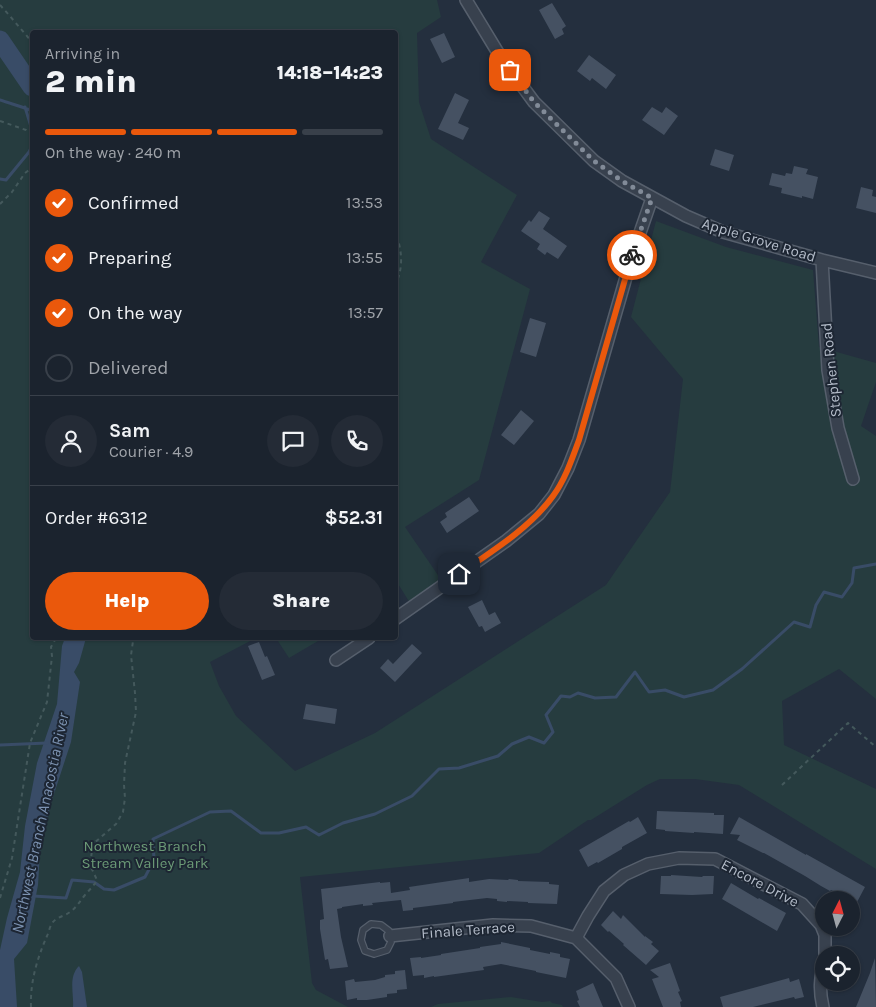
<!DOCTYPE html>
<meta charset="utf-8">
<style>
body{margin:0;font-family:Karla,sans-serif;background:#242b36;color:#f1f3f6;height:100vh;display:flex;flex-direction:column;font-size:19px;white-space:nowrap}
*{box-sizing:border-box;margin:0}
p{font-size:16px;color:#a0a4aa}
.icon{flex:none;width:28px;height:28px;fill:none;stroke:currentColor;stroke-width:2;stroke-linecap:round;stroke-linejoin:round}
.map{position:relative;flex:1;overflow:hidden}
.side{position:absolute;left:30px;top:30px;width:368px;height:610px;display:flex;flex-direction:column;background:#1b232e;border-radius:5px;box-shadow:0 1px 4px #0004,0 0 0 1px #39404a}
.side>*{flex:none}
.needle{width:32px;rotate:6deg}
.tools{position:absolute;left:815px;top:891px;display:grid;gap:10px}
.tools a{display:grid;place-items:center;width:45px;height:45px;border-radius:50%;background:#1b232e;box-shadow:0 1px 4px #0004,0 0 0 1px #39404a;font-size:25px}
.pin{position:absolute;display:grid;place-items:center;width:42px;height:42px;color:#fff;margin:-21px;border-radius:10px;box-shadow:0 2px 8px #0006}
.courier{position:absolute;display:grid;place-items:center;width:50px;height:50px;margin:-25px;border:4px solid #ea580c;border-radius:50%;background:#fff;color:#222;box-shadow:0 1px 6px #0007}
.headline em{font-style:normal;font-weight:800}
.headline div{display:flex;flex-direction:column-reverse}
.headline{display:flex;align-items:center;justify-content:space-between;height:85px;padding:0 15px}
h1{font-size:32px;font-weight:800;line-height:38px}
.bar{display:grid;grid-template-columns:repeat(4,1fr);gap:8px 5px;align-content:center;height:60px;padding:0 15px}
.bar i{height:6px;border-radius:4px;background:#39404a}
.bar .active{background:#ea580c}
.bar p{grid-column:span 4}
.line{display:flex;align-items:center;gap:12px;padding:0 15px;border-top:1px solid #39404a}
.line div{flex:1}
.round{display:grid;place-items:center;flex:none;width:52px;height:52px;border-radius:26px;background:#242b36}
ol{padding:0 15px;list-style:none}
li{display:flex;align-items:center;gap:15px;height:55px}
li p{margin-inline-start:auto}
li .icon{padding:5px;border-radius:50%;background:#ea580c;color:#fff;stroke-width:4}
li:last-child{color:#a0a4aa}
li i{width:28px;height:28px;border:2px solid #39404a;border-radius:50%}
.action{display:flex;gap:10px;margin-top:auto;padding:10px 15px}
.action a{flex:1;height:58px;border-radius:30px;background:#ea580c;color:#fff;font-size:20px;font-weight:800;line-height:58px;text-align:center}
.action a+a{background:#242b36;color:#f1f3f6}
.map>svg:first-child{display:block}
</style>
<div class="map">
<svg width="876" height="1007" viewBox="0 0 876 1007">
<rect width="100%" height="100%" fill="#242f3e"/>
<!-- green -->
<path fill="#263c3f" d="M0,0H437L441,17L417,33L419,102L431,139L517,195L481,262L530,289L479,480L405,527L442,581L410,603L395,579V32H32V638H256L210,662L219,686L236,716L295,771L375,733L606,585L670,492L683,379L631,317L656,221L726,247L813,270L819,347L876,363V382L861,426L876,436V699L839,669L782,701L784,745L876,789V869L739,785L695,779H660L647,785L591,820H588L539,853L300,877L312,983L316,990L348,1007H0Z
M276,638H319L318,641L289,658Z
M511,997L542,1002L550,1001L552,1003L562,1005L563,1007H431L438,1004Z"/>
<!-- water -->
<path fill="#394c67" d="M65,638H86L79,663L74,672L80,682L71,742L50,806L40,852L38,885L27,943L14,959L17,1007H0V950L7,918L20,872L25,826L37,763L57,704L62,646Z
M79,966L82,972L87,1007H73C74,993 68,977 79,966Z"/>
<g fill="none" stroke-linecap="round" stroke-linejoin="round">
<!-- stream -->
<path stroke="#394c67" stroke-width="3" d="M0,100C11,104 22,106 32,111
M0,179L6,180L29,152L31,148L32,130L25,107
M0,745L47,743
M33,896L66,898L72,880L94,882L104,889L114,890L145,877L154,860L153,839L210,812L231,811L261,833H279L306,827L319,835L343,823L375,814L412,796L439,769L459,768L498,756L512,744L529,737L544,743L553,732L546,715L561,696L570,697L578,693L595,698L616,697L635,672L649,692L665,690L684,697L713,690L742,669L794,622L810,627L816,605L824,592L842,597L852,583L854,568L876,564"/>
<!-- river -->
<path stroke="#394c67" stroke-width="19" d="M0,40L32,87"/>
</g>
<!-- building -->
<path fill="#455162" d="M552,3L566,26L562,29L564,34L555,39L539,10Z
M444,33L455,57L442,63L430,39Z
M589,55L616,75L606,89L592,78L590,81L577,71Z
M455,93L469,100L458,123L469,128L463,140L438,129Z
M652,107L662,113L666,107L678,116L664,135L642,120Z
M715,149L734,155L729,171L710,165Z
M794,166L808,169L806,174L818,177L813,199L802,196V198L781,193L782,188L769,185L772,173L785,176L786,173L792,174Z
M861,187L873,190L872,196L876,197V213L856,208Z
M539,211L550,218L543,229L567,246L558,259L547,252L545,255L537,249L540,244L521,231L529,220L531,222Z
M530,318L546,323L536,357L520,352Z
M521,410L534,421L514,445L501,435Z
M469,497L479,511L447,533L440,522L447,517L445,513Z
M482,600L489,615L495,612L501,623L485,632L482,626L479,627L468,607Z
M259,642L265,657L267,656L275,675L262,680L248,646Z
M412,644L422,653L395,682L380,668L388,659L393,664Z
M306,704L337,709L335,724L303,719Z
M657,811L714,813V815H724L723,834L694,832V833L665,831V830L656,829Z
M638,817L647,833L622,847V849L598,863L597,862L588,867L579,850L629,821L630,822Z
M739,817L806,855V854L865,887L856,904L851,901V900H849L839,894L831,890L830,891L821,886L805,876L764,853H763L737,840L740,835L730,834Z
M671,875L702,877L703,876H714L713,894L692,895L660,894L661,876H671Z
M469,878V882L489,879L508,880L509,879L518,880V881L549,882V884L559,885L557,904L528,903V902L507,901V902L497,901V899L487,898L453,902V903L413,908V910L403,911L401,900L372,903L373,905L363,906V904L342,907V908L337,909L341,937L348,967L330,969L328,959L325,960L320,929V920L324,919L321,889L380,882V883L390,882L391,893L410,890L409,887Z
M731,883L758,899L759,898L786,913L777,931L722,899Z
M613,911L621,919L623,915L645,937V936L653,942L651,944L659,951L646,965L623,945L624,944L609,931L608,932L601,925Z
M501,942L530,948V950L550,954V952L560,954V957L570,959L566,978L536,972V971L501,964L483,967L484,970L434,977V976L424,978V975L413,976L410,958L421,957V958L441,955V954L480,948V947L501,944Z
M875,958L876,1007H856L870,973Z
M670,963L680,991L678,992L682,1001L680,1002L681,1007H663L652,979L659,977L650,970Z
M405,970L407,989L397,990V993L387,994V997L367,1000H357V998L347,1000L345,981L354,979L355,982L375,980L385,977V975L395,974V971Z
M789,978L790,982L799,979L804,997L795,999L794,997L753,1007H723L720,997Z
M593,983L603,1007H580L577,1001L579,1000L576,991Z"/>
<g fill="none" stroke-linecap="round" stroke-linejoin="round">
<defs>
<path id="lane" d="M371,924L381,925L389,931L391,942L387,950L374,954L365,951L361,940L363,930Z"/>
<path id="street" d="M466,0L500,56L534,102L594,161L622,181L686,216L723,232L822,260L876,273
M822,260L828,370L838,428L853,479
M395,619L506,541L539,514L554,495L568,468L579,440L633,253L652,198
M336,660L369,638
M390,936L493,925L531,926L576,938L616,978L629,1007
M576,938L588,916L604,891L624,875L648,864L679,858L715,859L802,904L821,925L825,935V955
M823,1007C819,990 820,979 824,962"/>
</defs>
<!-- lane casing -->
<use href="#lane" stroke="#565f6c" stroke-width="8"/>
<!-- street casing -->
<use href="#street" stroke="#565f6c" stroke-width="14"/>
<!-- path -->
<path stroke="#44595c" stroke-width="2" stroke-dasharray="4 4" stroke-linecap="butt" d="M0,5L9,15L32,42
M0,121L26,130L32,135
M0,204L12,192L25,173L32,168
M395,228C401,250 405,264 395,286
M782,785L848,723L876,747
M0,898L12,858L30,743L47,702L52,656L51,647L56,638
M31,1007C30,982 37,959 47,936C49,932 50,925 53,922C57,917 65,916 70,912C77,907 80,901 85,895C89,890 94,886 97,880L90,865L93,844L116,824L123,812L125,798L124,785L125,763L136,712L135,693L131,655L133,641L135,638"/>
<!-- lane -->
<use href="#lane" stroke="#38414e" stroke-width="5.5"/>
<!-- street -->
<use href="#street" stroke="#38414e" stroke-width="11"/>
</g>
<g fill="none" stroke-linecap="round" stroke-linejoin="round">
<!-- done -->
<path stroke="#828b98" stroke-width="5" stroke-dasharray="0 9" d="M510,70L534,102L594,161L622,181L652,198L632,255"/>
<!-- route -->
<path stroke="#ea580c" stroke-width="6" d="M459,574C491,552 530,528 553,496C565,480 572,459 579,440L632,255"/>
</g>
<g text-anchor="middle" dominant-baseline="central" stroke-width="4" stroke-linejoin="round" paint-order="stroke">
<!-- street labels -->
<g font-size="15" fill="#b4bcc9" stroke="#1d2633">
<text transform="translate(759 240) rotate(17)">Apple Grove Road</text>
<text transform="translate(831 370) rotate(-96)">Stephen Road</text>
<text transform="translate(760 883) rotate(28)">Encore Drive</text>
<text transform="translate(468 930) rotate(-4)">Finale Terrace</text>
</g>
<!-- park labels -->
<g font-size="15" fill="#6b9a76" stroke="#1d2633">
<text x="145" y="846">Northwest Branch<tspan x="145" dy="17">Stream Valley Park</tspan></text>
</g>
<!-- water labels -->
<g font-size="16" font-style="italic" fill="#7c92b1" stroke="#1d2633">
<text transform="translate(40 823) rotate(-78)">Northwest Branch Anacostia River</text>
</g>
</g>
</svg>
<div class="tools">
<a><svg class="needle" viewBox="-14 -14 28 28"><path d="M0-13l5 13h-10z" fill="#e53935"/><path d="M0 13l5-13h-10z" fill="#a0a4aa"/></svg></a>
<a><svg class="icon" aria-label="locate" viewBox="0 0 24 24"><circle cx="12" cy="12" r="6"/><path d="M12 2v4M12 18v4M2 12h4M18 12h4"/></svg></a>
</div>
<div class="pin" style="left:510px;top:70px;background:#ea580c"><svg class="icon" aria-label="bag" viewBox="0 0 24 24"><path d="M5 8h14l-1 12H6zM9 8a3 3 0 0 1 6 0"/></svg></div>
<div class="pin" style="left:459px;top:574px;background:#1f2937"><svg class="icon" aria-label="home" viewBox="0 0 24 24"><path d="M3 11l9-7 9 7M6 9v11h12V9"/></svg></div>
<div class="courier" style="left:632px;top:255px"><svg class="icon" aria-label="bike" viewBox="0 0 24 24"><circle cx="6" cy="16" r="4"/><circle cx="18" cy="16" r="4"/><path d="M6 16l4-8h5l3 8M10 8l3 8H6M13 5h3"/></svg></div>
<section class="side">
<div class="headline"><div><h1>2 min</h1><p>Arriving in</p></div><em>14:18–14:23</em></div>
<div class="bar"><i class="active"></i><i class="active"></i><i class="active"></i><i></i><p>On the way · 240 m</p></div>
<ol>
<li><svg class="icon" aria-label="check" viewBox="0 0 24 24"><path d="M5 12l5 5 9-10"/></svg>Confirmed<p>13:53</p></li>
<li><svg class="icon" aria-label="check" viewBox="0 0 24 24"><path d="M5 12l5 5 9-10"/></svg>Preparing<p>13:55</p></li>
<li><svg class="icon" aria-label="check" viewBox="0 0 24 24"><path d="M5 12l5 5 9-10"/></svg>On the way<p>13:57</p></li>
<li><i></i>Delivered</li>
</ol>
<div class="line" style="height:90px"><a class="round"><svg class="icon" aria-label="person" viewBox="0 0 24 24"><circle cx="12" cy="8" r="4"/><path d="M4 21q1-7 8-7t8 7"/></svg></a><div><b>Sam</b><p>Courier · 4.9</p></div><a class="round"><svg class="icon" aria-label="chat" viewBox="0 0 24 24"><path d="M4 5h16v11H9l-5 4z"/></svg></a><a class="round"><svg class="icon" aria-label="phone" viewBox="0 0 24 24"><path d="M5 4h4l2 5-3 2q2 4 5 5l2-3 5 2v4C11 20 4 13 5 4z"/></svg></a></div>
<div class="line" style="height:65px"><div>Order #6312</div><b>$52.31</b></div>
<div class="action"><a>Help</a><a>Share</a></div>
</section>
</div>
